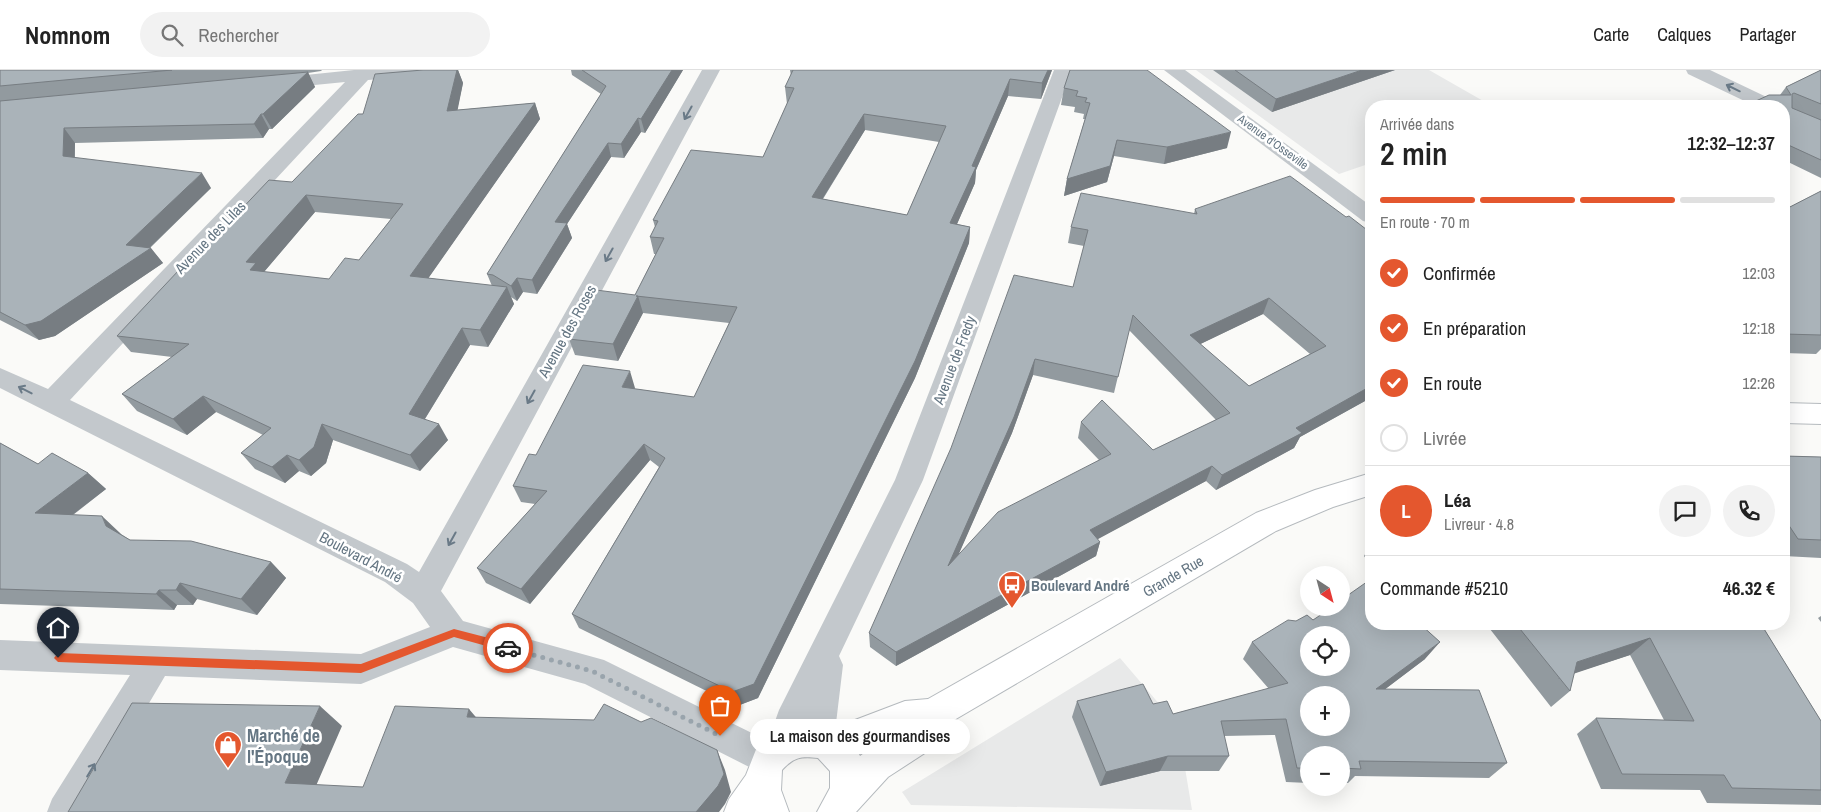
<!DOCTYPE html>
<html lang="fr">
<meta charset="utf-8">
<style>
body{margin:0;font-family:"Archivo Narrow",sans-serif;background:#f2f2f2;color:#222;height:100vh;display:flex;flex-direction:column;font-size:19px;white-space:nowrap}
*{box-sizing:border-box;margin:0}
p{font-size:16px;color:#767676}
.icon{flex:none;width:28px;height:28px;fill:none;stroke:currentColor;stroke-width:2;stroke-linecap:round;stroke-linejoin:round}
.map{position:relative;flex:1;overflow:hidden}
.side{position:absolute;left:1365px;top:30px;width:425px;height:530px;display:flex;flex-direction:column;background:#fff;border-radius:20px;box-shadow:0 5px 20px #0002}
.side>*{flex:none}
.needle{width:32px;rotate:144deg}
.controls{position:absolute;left:1300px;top:496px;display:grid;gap:10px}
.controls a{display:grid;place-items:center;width:50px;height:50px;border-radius:50%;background:#fff;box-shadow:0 5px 20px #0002;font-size:25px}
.pin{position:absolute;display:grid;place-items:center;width:42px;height:42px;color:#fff;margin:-51px -21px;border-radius:50% 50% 50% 0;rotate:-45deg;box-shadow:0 0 5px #0007}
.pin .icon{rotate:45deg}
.courier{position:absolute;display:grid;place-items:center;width:50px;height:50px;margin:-25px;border:4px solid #e4572e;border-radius:50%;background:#fff;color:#222;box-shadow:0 1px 6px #0007}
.bubble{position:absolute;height:35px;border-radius:18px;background:#fff;box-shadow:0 5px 20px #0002;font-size:16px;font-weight:600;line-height:35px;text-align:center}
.summary em{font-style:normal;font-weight:600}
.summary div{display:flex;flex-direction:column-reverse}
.summary{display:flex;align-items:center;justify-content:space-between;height:85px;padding:0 15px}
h1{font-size:32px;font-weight:600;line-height:38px}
.bar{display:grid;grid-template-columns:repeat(4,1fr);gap:8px 5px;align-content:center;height:60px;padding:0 15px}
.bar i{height:6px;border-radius:4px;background:#e0e0e0}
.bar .selected{background:#e4572e}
.bar p{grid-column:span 4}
.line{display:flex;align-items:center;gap:12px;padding:0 15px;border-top:1px solid #e0e0e0}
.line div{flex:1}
.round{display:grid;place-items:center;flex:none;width:52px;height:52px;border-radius:26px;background:#f2f2f2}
ol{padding:0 15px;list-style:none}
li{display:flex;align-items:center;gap:15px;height:55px}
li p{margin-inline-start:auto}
li .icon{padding:5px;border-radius:50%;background:#e4572e;color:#fff;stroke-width:4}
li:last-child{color:#767676}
li i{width:28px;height:28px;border:2px solid #e0e0e0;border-radius:50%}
header{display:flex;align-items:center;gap:30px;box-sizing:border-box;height:70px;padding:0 25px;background:#fff;border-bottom:1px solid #e0e0e0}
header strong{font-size:24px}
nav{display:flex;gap:28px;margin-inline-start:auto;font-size:18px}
.search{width:350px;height:45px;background:#f2f2f2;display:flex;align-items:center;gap:12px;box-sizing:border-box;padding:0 18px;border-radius:28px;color:#767676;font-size:19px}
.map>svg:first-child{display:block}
</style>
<header>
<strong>Nomnom</strong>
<div class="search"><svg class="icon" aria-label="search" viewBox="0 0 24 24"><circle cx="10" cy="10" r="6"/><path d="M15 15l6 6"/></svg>Rechercher</div>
<nav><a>Carte</a><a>Calques</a><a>Partager</a></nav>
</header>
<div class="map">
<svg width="1821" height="742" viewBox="0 0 1821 742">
<rect width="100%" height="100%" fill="#fafaf8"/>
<!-- built -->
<path fill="#e8e9e9" d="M1196,0H1429L1492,36H1371V93L1339,104Z
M1120,588L1178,656L1192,740L911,735L902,722Z"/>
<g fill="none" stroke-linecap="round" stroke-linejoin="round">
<defs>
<path id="major" d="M1784,333L1821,334V354L1784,353Z
M1371,403V425L1333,437L1276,461L944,656L931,679L888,707L856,742H817L830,718V701L818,688C801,686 794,687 782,700L781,720L789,742H724L729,729L746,705L757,677L774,662L798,653L825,654L855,650L905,631L928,629L1256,443L1315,420ZM875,675L860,686L858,682Z"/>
</defs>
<!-- major casing -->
<use href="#major" stroke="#b5babe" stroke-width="2"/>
<!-- minor -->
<path fill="#c3c8cc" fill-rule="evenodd" d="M354,0H426L424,4L417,6L368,10L70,330L407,494L419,502L702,0H720L441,521L463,551L604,590L768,671L779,640L895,410L1054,0H1072L923,410L839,586L843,595L834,670L829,682L817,687L805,682L802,675L796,688L786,692L781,702L769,707L585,614L453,577L361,614L165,606L85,742H47L52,729L130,605L0,600V570L361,584L430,557L413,533L385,512L0,318V298L48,319L345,12L274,19L267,17L264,13L267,9Z
M1164,0H1185L1371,136V153L1363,151Z
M1686,0H1710L1777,32L1780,36H1755L1688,4Z"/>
<!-- major -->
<use href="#major" fill="#fff" fill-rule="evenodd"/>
</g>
<!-- wall -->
<path fill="#929a9f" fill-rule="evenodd" d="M0,0H322L321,1L308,3L315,17L272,59H269L263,68L75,73V88L211,118L150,178L163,193L55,266L39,270L0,250Z
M423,0H458L463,13L457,40L535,33L540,49L428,208L492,216L487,204L601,24L572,5L571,0H683L645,63L641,62L624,88L611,87L567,154L572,168L537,224L523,222L517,231L511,227L514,234L488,277L470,275L425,349L448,370L420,401L333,370L326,393L311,406L299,401L285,413L255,399L241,383L263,365L216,342L187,365L137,341L122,324L172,287L131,282L117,266L199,184L292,112L363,44ZM315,142L391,149L359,190L329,209L264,202Z
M790,0H1052L1041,29L1008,26L976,100L975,113L957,154L970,157L969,173L915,308L758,628L737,636L579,558L572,544L659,397L650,390L530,534L486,513L477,498L535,434L521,432L513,416L536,385L635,318V319L694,327L729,253L643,243L618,291L575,285L569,269L635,225L656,184H654L650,167L655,157L653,150L763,87L787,34L785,17L791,6ZM865,60L939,72L907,145L823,129Z
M1070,0L1227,78L1164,94L1114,86L1107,112L1064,126L1067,109L1085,49H1083L1084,44L1074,42L1075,37L1061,35L1064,18Z
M1213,0H1395L1272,42Z
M1821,0V108L1784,90V36L1780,25L1786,17Z
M1821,121V279L1816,284L1784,283V140Z
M1195,139L1346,147L1371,163V336L1365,331L1300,367L1294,378L1216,420L1206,411L1097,469L1100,472L1096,486L896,596L870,577L869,563L1073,217L1084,176L1068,173L1071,157L1194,144ZM1263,244L1310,284L1249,316L1200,274ZM1129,260L1216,350L1153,380L1081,352L1078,368L1099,390L958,485L1012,363L1033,305L1114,323Z
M0,373L38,394L88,403L106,419L73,445L120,463L121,464L130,470L271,492L286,508L257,545L197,529L193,535H177L174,540L0,534Z
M1784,386L1821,387V488L1784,486Z
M1371,474V496L1364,486Z
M1821,546V552L1818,548Z
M1313,550L1425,589L1385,619L1507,693L1489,708L1355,706L1348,713H1341V685H1309V713L1286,712L1275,665L1224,666L1229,686L1219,701H1160L1100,716L1072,647L1077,631L1153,634L1173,644L1269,619L1243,589L1252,572L1296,551Z
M1486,554H1761L1821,651V735L1707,733L1700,720L1601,719L1577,664L1596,648L1664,650L1630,585L1574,603L1570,621L1551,637Z"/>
<!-- shaded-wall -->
<path fill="#777d82" d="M457,0H458L463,13L454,58L447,41Z
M672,0H683L645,63L641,49Z
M1048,0H1052L1041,29L1042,13Z
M1362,0H1395L1272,42L1276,29Z
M308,2L315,17L272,59L263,44Z
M1010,9L1008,26L976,100L975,113L950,170V153L972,96Z
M535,33L540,49L418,223L410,206Z
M261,44L269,59L263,68L254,54Z
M864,44L865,60L813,144L812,127Z
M638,48L641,62L624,88L621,74Z
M64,58L75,73L74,101L63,86Z
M1231,62L1227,78L1164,94L1167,77Z
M1117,70L1114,86L1107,112L1064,126L1067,109Z
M608,73L611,87L567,154L572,168L537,224L532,210L555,152Z
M202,103L211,118L145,182L151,178L163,193L55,266L39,270L25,255L126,175Z
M306,125L315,142L263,203L250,200L246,192Z
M970,157L969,173L915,308L758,628L737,636L732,622Z
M517,208L523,222L517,231L511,216Z
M507,217L514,234L488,277L480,260Z
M638,226L643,243L618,291L613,274Z
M1269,228L1263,244L1186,281L1190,265Z
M462,258L470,275L418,360L409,344Z
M1035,289L1033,305L1012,363L947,511L948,496Z
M630,301L635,318L627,334L622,317Z
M1371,316V319L1365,331L1300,367L1294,378L1216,420L1222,405L1296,358Z
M203,326L216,342L187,365L173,349Z
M322,354L333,370L326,393L311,406L299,390Z
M439,354L448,370L420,401L410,385Z
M644,374L650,390L530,534L521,519Z
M287,385L299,401L285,413L272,397Z
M1212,396L1206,411L1087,475L1090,460Z
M88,403L106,419L54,459L35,443Z
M102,446L120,463L124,472L106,456Z
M1100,472L1096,486L896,596V582Z
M271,492L286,508L257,545L241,529Z
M180,513L197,529L193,535L176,520Z
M159,520L177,535L174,540L156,524Z
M1650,568L1630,585L1558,609L1577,592Z
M1440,572L1425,589L1363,636L1376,619Z
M320,636L342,656L309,732L285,713Z
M469,639L486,659L467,647Z
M717,680L725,700L731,722L725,734L719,742H696Z
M1168,686L1160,701L1100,716L1106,702Z"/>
<!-- building -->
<path fill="#aab3b9" stroke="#777d82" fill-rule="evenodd" d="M0,0H172L0,16Z
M423,0H457L447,41L535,33L410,206L507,217L480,260L462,258L409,344L439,354L410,385L322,354L314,377L299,390L287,385L272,397L241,383L271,358L203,326L173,349L122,324L189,274L117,266L195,183L199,184L269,110L292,112L358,44H363L375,4ZM306,125L403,134L359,190L345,188L329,209L250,200L256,193L246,192Z
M582,0H672L641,49L638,48L621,74L608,73L555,152L567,153L532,210L517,208L511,216L493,205L487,204L606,16Z
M793,0H1048L1042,13L1010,9L972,96L976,97L950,153L970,157L915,291L754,614L732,622L572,544L665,388L644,374L521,519L477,498L547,421L513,416L529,384L536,385L583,295L630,301L622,317L694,327L737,237L636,226H638L613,274L569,269L596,220L635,225L664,168L650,167L658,151L653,150L691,80L763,87L794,18L785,17ZM864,44L946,56L907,145L812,127Z
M1070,0H1147L1231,62L1167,77L1117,70L1110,96L1067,109L1090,33L1085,32L1087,28L1076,26L1078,21L1064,18Z
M1235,0H1362L1276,29Z
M1821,0V34L1794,23L1792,24V38L1821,50V90L1784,73V36H1745L1769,25H1791L1786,17Z
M308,2L263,44H261L254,54L64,58L63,86L202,103L126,175L151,178L41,251L25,255L0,242V31Z
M1290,106L1346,147L1349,146L1371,163V316L1296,358L1302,363L1222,405L1212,396L1090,460L1100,472L896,582L869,563L951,378L1014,205L1073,217L1088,160L1071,157L1081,123L1197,144L1195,139ZM1269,228L1326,276L1249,316L1190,265ZM1133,245L1230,343L1153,380L1102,330L1081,352L1111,384L998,442L948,496L1014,347L1035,289L1118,307Z
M1821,121V265L1784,264V140Z
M0,373L38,394L52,383L88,403L35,443L102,446L106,456L130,470L191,471L271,492L241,529L180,513L176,520H159L156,524L0,519Z
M1784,386L1821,387V470L1798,469L1784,448Z
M1371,509V554H1420L1440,572L1376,619L1479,620L1507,693L1359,691L1361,699L1341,698V685H1309V698H1297L1286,649L1221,651L1229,686H1168L1106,702L1077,631L1143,614L1153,634L1167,631L1173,644L1288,613L1252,572L1288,550L1296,551L1307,545L1313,550L1331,538H1341V530ZM1309,565H1341V598H1309ZM1309,625H1341V658H1309Z
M1516,554H1761L1821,651V720L1732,718L1724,705L1622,704L1596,648L1694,651L1650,568L1577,592L1570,621Z
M132,633L320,636L285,713L363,717L395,636L469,639L467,647L594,650L604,634L641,652L651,648L717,680L724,704L718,716L696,742H68Z"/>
<!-- one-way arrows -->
<defs><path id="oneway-shaft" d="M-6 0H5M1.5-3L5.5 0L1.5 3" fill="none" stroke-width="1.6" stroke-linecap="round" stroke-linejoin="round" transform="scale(1.25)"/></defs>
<g stroke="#6a7a87">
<use href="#oneway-shaft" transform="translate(1733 18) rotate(-154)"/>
<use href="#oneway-shaft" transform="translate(688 43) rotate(119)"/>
<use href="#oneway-shaft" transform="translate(609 185) rotate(119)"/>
<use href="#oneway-shaft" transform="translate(25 320) rotate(-153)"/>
<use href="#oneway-shaft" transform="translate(531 327) rotate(119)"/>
<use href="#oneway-shaft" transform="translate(452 469) rotate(119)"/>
<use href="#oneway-shaft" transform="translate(91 700) rotate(-59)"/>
</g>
<!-- route -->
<path fill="#e4572e" d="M454,559L508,573L513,578L508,582L454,567L361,603L58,592L54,588L58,583L361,594Z"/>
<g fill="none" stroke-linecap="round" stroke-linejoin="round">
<!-- done -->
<path stroke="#99a4ac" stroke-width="5" stroke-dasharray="0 9" d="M508,578L592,601L720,666"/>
</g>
<!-- icons -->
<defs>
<symbol id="bus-pin" viewBox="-11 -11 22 30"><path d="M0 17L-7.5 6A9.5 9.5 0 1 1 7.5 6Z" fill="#e4572e" stroke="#fff"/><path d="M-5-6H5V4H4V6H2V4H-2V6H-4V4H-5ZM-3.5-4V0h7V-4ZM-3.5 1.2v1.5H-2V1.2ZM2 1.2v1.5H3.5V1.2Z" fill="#fff"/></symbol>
<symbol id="shop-pin" viewBox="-11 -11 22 30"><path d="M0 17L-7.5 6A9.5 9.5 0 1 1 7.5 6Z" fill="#e4572e" stroke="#fff"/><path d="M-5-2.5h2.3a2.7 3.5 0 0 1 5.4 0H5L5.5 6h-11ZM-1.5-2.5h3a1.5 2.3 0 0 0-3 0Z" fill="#fff"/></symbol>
</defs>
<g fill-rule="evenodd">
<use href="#bus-pin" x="996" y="499" width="32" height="43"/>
<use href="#shop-pin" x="212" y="659" width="32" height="43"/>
</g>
<g text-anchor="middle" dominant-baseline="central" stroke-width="5" stroke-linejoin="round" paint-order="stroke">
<!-- far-street labels -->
<g font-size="12" fill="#657683" stroke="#fff">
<text transform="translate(1273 72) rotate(36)">Avenue d'Osseville</text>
</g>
<!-- street labels -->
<g font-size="15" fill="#657683" stroke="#fff">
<text transform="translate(210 167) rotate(-46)">Avenue des Lilas</text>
<text transform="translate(567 261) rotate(-61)">Avenue des Roses</text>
<text transform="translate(954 290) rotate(-69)">Avenue de Fredy</text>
<text transform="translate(361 487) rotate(28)">Boulevard André</text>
<text transform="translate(1173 506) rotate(-30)">Grande Rue</text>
</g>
<!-- poi labels -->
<g font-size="15" font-weight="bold" fill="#657683" stroke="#fff" text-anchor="start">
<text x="1031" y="515">Boulevard André</text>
</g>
<!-- near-poi labels -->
<g font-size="18" font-weight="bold" fill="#657683" stroke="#fff" text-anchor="start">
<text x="247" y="665">Marché de<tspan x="247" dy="21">l'Époque</tspan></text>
</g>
</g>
</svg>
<div class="controls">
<a><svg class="needle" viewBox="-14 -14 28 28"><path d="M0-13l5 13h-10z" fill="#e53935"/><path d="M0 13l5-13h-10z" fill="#767676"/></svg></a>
<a><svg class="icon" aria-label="locate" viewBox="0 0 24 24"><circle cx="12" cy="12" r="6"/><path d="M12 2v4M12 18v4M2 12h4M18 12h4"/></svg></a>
<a>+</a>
<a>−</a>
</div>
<div class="pin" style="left:720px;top:666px;background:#ea580c"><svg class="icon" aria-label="bag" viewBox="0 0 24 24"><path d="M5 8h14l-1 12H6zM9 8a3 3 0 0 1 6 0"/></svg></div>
<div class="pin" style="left:58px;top:588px;background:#1f2937"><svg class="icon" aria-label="home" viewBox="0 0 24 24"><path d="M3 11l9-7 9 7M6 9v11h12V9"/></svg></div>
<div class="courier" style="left:508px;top:578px"><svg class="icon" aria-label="car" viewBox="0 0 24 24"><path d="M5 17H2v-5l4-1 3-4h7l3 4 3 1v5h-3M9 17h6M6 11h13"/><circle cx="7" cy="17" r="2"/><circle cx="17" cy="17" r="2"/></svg></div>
<div class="bubble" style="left:750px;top:649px;width:220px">La maison des gourmandises</div>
<section class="side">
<div class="summary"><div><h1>2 min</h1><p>Arrivée dans</p></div><em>12:32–12:37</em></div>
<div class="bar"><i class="selected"></i><i class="selected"></i><i class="selected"></i><i></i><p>En route · 70 m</p></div>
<ol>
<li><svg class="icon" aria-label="check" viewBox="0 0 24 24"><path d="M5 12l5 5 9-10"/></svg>Confirmée<p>12:03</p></li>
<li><svg class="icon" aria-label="check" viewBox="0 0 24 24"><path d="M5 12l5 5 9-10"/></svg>En préparation<p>12:18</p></li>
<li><svg class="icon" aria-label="check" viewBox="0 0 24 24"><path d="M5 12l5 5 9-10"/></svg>En route<p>12:26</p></li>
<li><i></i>Livrée</li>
</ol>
<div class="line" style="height:90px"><b class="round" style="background:#e4572e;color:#fff">L</b><div><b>Léa</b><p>Livreur · 4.8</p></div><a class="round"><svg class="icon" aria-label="chat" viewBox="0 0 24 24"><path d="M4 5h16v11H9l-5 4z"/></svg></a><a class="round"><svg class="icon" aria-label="phone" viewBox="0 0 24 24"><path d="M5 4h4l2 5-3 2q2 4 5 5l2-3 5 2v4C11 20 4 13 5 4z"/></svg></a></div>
<div class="line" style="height:65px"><div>Commande #5210</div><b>46.32 €</b></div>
</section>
</div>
